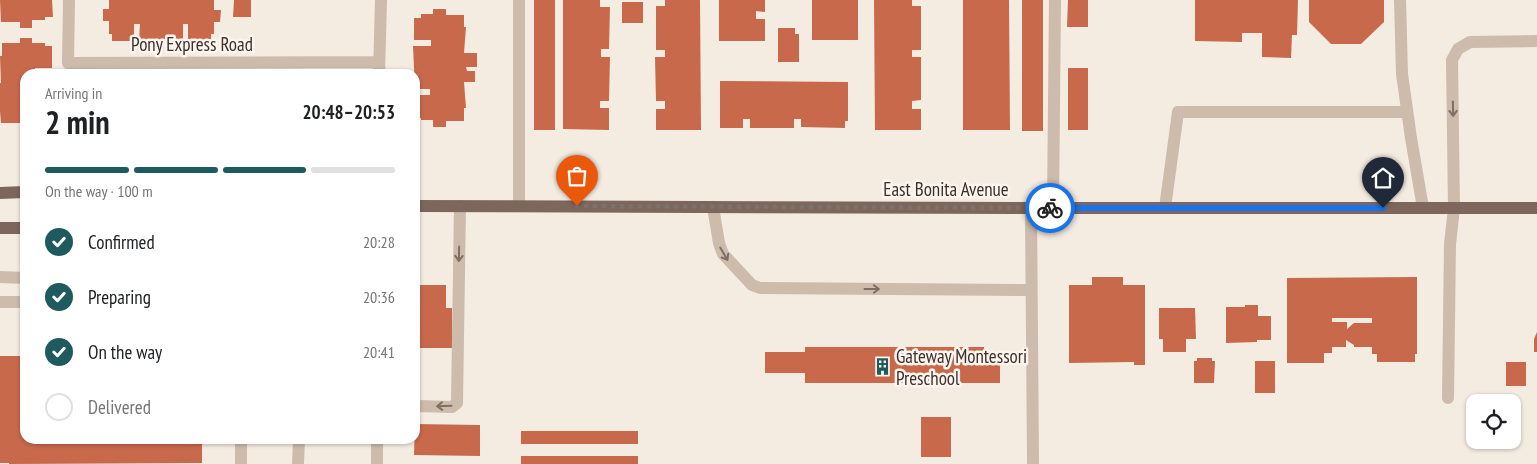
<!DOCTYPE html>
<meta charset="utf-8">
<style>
body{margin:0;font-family:"PT Sans Narrow",sans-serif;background:#f2f2f2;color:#202124;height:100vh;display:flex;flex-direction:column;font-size:19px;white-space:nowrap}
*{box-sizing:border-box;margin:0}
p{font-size:16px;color:#757577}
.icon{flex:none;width:28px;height:28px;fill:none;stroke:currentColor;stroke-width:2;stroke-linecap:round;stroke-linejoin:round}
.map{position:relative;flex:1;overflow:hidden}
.details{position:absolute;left:20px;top:69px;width:400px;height:375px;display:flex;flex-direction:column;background:#fff;border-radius:15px;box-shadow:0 1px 4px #0004}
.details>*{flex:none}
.fabs{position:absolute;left:1466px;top:394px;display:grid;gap:10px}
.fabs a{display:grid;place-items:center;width:55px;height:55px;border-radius:10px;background:#fff;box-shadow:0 1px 4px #0004;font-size:25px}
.pin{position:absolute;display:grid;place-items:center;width:42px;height:42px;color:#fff;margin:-51px -21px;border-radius:50% 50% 50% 0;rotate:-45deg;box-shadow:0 0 5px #0007}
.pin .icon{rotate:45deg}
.courier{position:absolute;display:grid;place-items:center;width:50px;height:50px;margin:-25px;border:4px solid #1a73e8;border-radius:50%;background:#fff;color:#222;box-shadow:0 1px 6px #0007}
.summary em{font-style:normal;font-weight:700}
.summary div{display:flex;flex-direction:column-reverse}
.summary{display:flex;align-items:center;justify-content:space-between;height:85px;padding:0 25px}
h1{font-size:32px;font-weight:700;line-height:38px}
.bar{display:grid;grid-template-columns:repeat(4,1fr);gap:8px 5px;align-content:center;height:60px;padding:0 25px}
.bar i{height:6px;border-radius:4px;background:#e0e0e0}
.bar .current{background:#1f5a5e}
.bar p{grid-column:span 4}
ol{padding:0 25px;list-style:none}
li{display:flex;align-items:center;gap:15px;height:55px}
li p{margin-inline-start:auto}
li .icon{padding:5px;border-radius:50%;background:#1f5a5e;color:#fff;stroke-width:4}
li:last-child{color:#757577}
li i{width:28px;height:28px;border:2px solid #e0e0e0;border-radius:50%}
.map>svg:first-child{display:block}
</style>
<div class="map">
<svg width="1537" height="464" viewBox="0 0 1537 464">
<rect width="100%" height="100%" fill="#f4ebe1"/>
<!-- building -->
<path fill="#c8694b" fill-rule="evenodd" d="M0,0H52L53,17H45V20H32V28H20V22H1Z
M109,0H214V10H221L220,22H214V34H211V42H188V24H183V42L139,41L140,24H134V41H112V34H109V21H103V9H109Z
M234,0H251V17H233Z
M534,0H555V130H534Z
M563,0H600V7H610L609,49H601V57H610L609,101H600V108H609V130L563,129Z
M665,0H700L701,130H656V109H665V101H656L655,57H665V50H656V6H665Z
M719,0H765V12L756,11V19H765V41H719Z
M812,0H858V40H812Z
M874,0H912V6H921V50H912V57H921V100L912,101V109H921V130H875Z
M963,0H1009L1010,130H963Z
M1022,0H1043V131H1022Z
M1068,0H1088V27H1067Z
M1195,0H1298L1297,35H1292L1291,58L1262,57V33H1242V42L1195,41Z
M1309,0H1384V22L1361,44H1331L1309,22Z
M622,2H643V23H622Z
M433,9H446V15H464V27H466L464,53H477V67H466L467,71H475V82H464L466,108H464V121H446V127H433V120H421V118H415V95H430V89H415L413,46H431V40H414V18H421V14H433Z
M778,28H795V34H799V62H778Z
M20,38H32V43H45V46H52V68H35V74H25V130H20V123H1L0,111V83H1L0,56H2V43H20Z
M1068,68H1088V130H1068Z
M720,81L848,82V121H845V128L801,127V119H794V128H750V119H743V128H720Z
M1092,277H1123V285H1145V365H1134V362L1069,363V285H1092Z
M1417,277V354H1415V362H1377V354H1372V347H1354V345L1346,340V347H1332V353H1324V363H1287V278ZM1332,318H1372V323H1354L1347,329V322H1332Z
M415,285H446V308H452V348H415Z
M1245,305H1258V316H1271V340H1257V342L1226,343V307H1245Z
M1159,308H1195L1196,339H1186V352H1163V339H1159Z
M1537,332V352H1534V339Z
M805,347H984V361H1000V383H805V373H765V352H805Z
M0,356H25V439H202V463L9,464V463H0Z
M1197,358H1212V361H1215L1214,383H1194V361H1197Z
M1255,361H1275V393H1255Z
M1506,362H1526V386H1506Z
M921,417H951V457H921Z
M415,424L480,425V456L414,455Z
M521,431H638V444H521Z
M521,456H638V464H521Z"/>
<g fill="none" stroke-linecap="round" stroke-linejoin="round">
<!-- minor -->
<path stroke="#cdbbac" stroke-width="12" d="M69,0L68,63L379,62
M519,0V206
M1400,0L1402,74L1411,138L1423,208
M379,74L381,0
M713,207L719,243L723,254L752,285L760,288L1031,290
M1031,208L1033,464
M1053,208L1055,0
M1165,208L1178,112H1407
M0,277L25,278
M0,302H25
M1448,398L1450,244L1454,208L1452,60L1458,49L1470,42L1537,41
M415,406L452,407L457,403L460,206
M241,464V439
M298,464L299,439
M377,464V439"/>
<!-- major -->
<path stroke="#7d675c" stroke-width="12" d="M0,193L25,192
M415,206L1031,208H1537
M0,228H25"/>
</g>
<!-- one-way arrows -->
<defs><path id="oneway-shaft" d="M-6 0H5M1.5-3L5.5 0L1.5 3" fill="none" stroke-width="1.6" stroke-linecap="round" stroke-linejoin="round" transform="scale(1.25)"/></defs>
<g stroke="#7d6f65">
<use href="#oneway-shaft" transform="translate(1453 109) rotate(89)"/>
<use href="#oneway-shaft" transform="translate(459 254) rotate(91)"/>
<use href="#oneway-shaft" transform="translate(724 254) rotate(60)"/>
<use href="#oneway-shaft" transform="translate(872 289)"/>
<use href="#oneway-shaft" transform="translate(444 406) rotate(178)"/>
</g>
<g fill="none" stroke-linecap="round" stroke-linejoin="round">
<!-- done -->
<path stroke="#7c716b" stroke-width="5" stroke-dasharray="0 9" d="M577,206L1050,208"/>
<!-- route -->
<path stroke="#1a73e8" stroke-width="6" d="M1050,208H1383"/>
</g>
<!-- icons -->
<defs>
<symbol id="building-bare" viewBox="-9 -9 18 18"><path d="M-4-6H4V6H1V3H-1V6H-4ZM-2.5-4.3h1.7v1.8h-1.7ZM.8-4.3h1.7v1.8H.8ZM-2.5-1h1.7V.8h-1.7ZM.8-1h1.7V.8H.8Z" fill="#1f5a5e" stroke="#fbf5ee" stroke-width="2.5" paint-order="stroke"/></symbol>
</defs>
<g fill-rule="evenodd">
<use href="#building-bare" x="870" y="354" width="25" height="25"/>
</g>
<g text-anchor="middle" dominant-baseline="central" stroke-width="5" stroke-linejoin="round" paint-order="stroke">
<!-- street labels -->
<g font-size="19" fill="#3b302b" stroke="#fbf5ee">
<text x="192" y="44">Pony Express Road</text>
<text x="946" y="189">East Bonita Avenue</text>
</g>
<!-- poi labels -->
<g font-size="19" fill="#3b302b" stroke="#fbf5ee" text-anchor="start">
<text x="896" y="356">Gateway Montessori<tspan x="896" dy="22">Preschool</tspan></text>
</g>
</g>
</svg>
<div class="fabs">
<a><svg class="icon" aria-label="locate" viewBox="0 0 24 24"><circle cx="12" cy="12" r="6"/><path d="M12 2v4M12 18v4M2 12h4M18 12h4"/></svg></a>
</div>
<div class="pin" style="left:577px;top:206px;background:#ea580c"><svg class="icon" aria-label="bag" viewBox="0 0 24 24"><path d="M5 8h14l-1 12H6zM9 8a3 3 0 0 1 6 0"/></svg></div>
<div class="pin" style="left:1383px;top:208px;background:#1f2937"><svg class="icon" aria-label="home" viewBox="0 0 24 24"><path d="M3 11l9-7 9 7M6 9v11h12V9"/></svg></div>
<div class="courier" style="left:1050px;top:208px"><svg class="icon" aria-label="bike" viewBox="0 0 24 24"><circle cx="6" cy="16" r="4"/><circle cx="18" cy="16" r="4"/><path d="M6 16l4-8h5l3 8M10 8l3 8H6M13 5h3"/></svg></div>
<section class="details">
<div class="summary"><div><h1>2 min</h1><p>Arriving in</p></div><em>20:48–20:53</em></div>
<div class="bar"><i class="current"></i><i class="current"></i><i class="current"></i><i></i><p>On the way · 100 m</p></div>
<ol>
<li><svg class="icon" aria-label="check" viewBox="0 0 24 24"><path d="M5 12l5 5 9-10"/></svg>Confirmed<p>20:28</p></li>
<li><svg class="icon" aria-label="check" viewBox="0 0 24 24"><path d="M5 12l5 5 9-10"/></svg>Preparing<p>20:36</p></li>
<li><svg class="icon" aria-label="check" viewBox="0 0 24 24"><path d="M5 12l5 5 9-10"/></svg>On the way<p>20:41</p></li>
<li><i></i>Delivered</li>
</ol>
</section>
</div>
